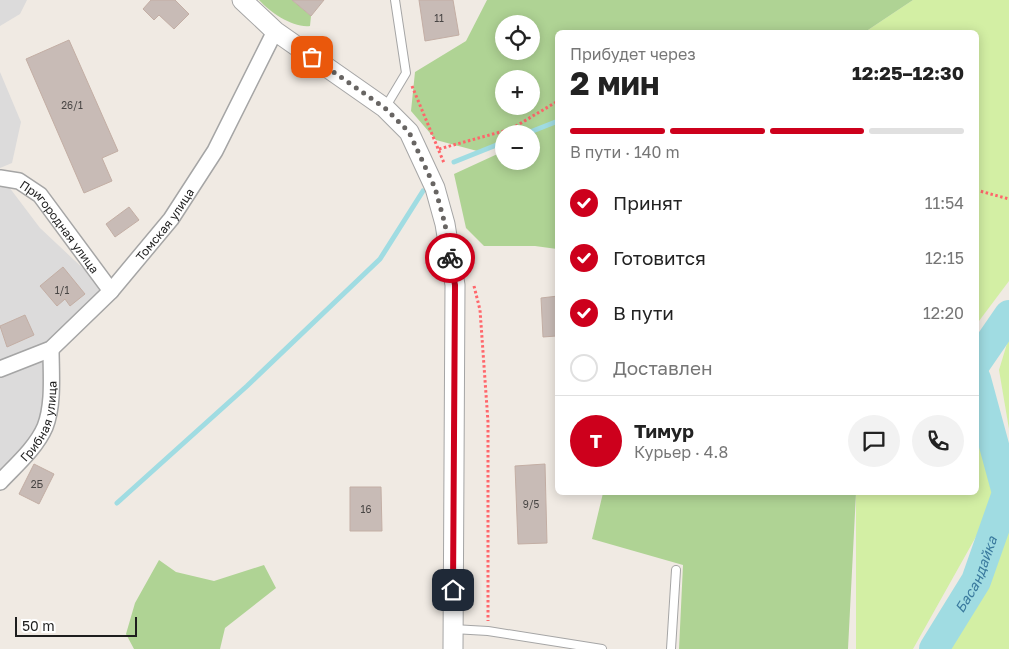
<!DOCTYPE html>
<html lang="ru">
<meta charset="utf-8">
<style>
body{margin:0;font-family:"Golos Text",sans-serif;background:#f2f2f2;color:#222;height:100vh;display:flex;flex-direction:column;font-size:19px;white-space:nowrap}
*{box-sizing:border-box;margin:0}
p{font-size:16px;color:#767676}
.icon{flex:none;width:28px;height:28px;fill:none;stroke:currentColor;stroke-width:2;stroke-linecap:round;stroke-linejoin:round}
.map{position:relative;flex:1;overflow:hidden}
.panel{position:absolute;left:555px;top:30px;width:424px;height:465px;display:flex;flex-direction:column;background:#fff;border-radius:8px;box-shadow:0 2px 12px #0003}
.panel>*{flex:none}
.buttons{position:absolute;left:495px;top:15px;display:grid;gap:10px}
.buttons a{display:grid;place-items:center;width:45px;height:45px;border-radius:50%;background:#fff;box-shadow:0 2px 12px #0003;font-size:25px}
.scale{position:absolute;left:15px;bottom:12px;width:122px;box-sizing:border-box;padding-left:5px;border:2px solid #1e1e1e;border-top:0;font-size:14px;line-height:18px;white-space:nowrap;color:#1e1e1e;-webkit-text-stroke:4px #fff;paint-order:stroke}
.pin{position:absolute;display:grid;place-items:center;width:42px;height:42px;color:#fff;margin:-21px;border-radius:10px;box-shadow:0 2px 8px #0006}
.courier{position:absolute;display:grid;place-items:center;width:50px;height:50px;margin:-25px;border:4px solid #cd001c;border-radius:50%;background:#fff;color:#222;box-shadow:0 1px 6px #0007}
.headline em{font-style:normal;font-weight:700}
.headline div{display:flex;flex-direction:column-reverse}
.headline{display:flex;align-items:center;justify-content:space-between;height:85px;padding:0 15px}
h1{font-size:32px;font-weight:700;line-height:38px}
.bar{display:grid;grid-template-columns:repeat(4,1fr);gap:8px 5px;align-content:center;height:60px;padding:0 15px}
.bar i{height:6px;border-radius:4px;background:#e0e0e0}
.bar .on{background:#cd001c}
.bar p{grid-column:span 4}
.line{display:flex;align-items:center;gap:12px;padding:0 15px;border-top:1px solid #e0e0e0}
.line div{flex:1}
.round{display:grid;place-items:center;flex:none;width:52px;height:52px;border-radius:26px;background:#f2f2f2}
ol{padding:0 15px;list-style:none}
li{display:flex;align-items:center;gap:15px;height:55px}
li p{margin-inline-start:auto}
li .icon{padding:5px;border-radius:50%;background:#cd001c;color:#fff;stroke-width:4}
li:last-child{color:#767676}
li i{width:28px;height:28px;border:2px solid #e0e0e0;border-radius:50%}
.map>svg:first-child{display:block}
</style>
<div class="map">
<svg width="1009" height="649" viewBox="0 0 1009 649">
<rect width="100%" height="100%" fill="#f0eae3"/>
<!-- residential -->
<path fill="#dcdbdb" d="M0,0H27L20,14L0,26Z
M0,72L21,122L12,163L0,168Z
M6,183L40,228L106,290L49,345L0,363V185Z
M43,358L49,364L41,426L0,475V374Z"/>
<!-- grass -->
<path fill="#d3efa4" d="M913,0H1009V281L976,325V32H865Z
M1009,337V429L999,370Z
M976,381L1001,492L913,649H856V493L976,492Z
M1009,514V649H947L983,595Z"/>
<!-- forest -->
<path fill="#afd394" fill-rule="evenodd" d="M259,0H292L311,16L310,26C293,28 271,13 259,0Z
M487,0H913L865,32H558L557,249L535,246H484L466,228L454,174L504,151V161H531V134H504V145L481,152L436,140L411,111L415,72L466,41ZM504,24H531V51H504ZM504,79H531V106H504Z
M603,493H856L848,649H679L683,565L592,539Z
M159,560L176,572L214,581L264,565L276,588L225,628L220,649H134L126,634L135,603Z"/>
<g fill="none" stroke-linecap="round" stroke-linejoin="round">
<!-- stream -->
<path stroke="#a0dce2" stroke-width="5" d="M525,134L558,121
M454,162L504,142
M117,503L247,386L380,259L423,191"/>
<!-- river -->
<g stroke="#a0dce2" stroke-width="30">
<path d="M976,363L1009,315"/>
<path id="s1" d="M934,649L976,581L1007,493L976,379"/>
</g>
</g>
<!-- building -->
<path fill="#c8bbb6" stroke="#c3aea4" d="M151,0H175L189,14L174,29L159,15L154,20L143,9Z
M292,0H324L311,16Z
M419,0H453L459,35L425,41Z
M69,40L118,151L102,158L112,181L84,193L26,59Z
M129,207L139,220L115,237L106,224Z
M63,267L85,294L70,306L65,299L57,306L40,286Z
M558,296V340H556V336L543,337L541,298Z
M25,315L34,335L7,347L0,326Z
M34,464L54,474L39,504L19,494Z
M545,464L547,543L518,544L515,466Z
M350,487H381L382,531H350Z"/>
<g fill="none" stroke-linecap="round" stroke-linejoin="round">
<defs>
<path id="service" d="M385,108L406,73L395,0
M453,629L488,631L602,649
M671,649L676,570"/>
<g id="minor">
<path id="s2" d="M0,178L19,181L40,195L111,291"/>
<path id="s3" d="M0,369L51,349L111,291L171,219L215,151L275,31"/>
<path id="s4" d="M0,482C15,466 36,448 45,427C54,404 51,374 51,349"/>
</g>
<path id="tertiary" d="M242,0L275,31L385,108L409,132L435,188L445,224L455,285L453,649"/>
</defs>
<!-- service casing -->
<use href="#service" stroke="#a5a5a5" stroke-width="10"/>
<!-- minor casing -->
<use href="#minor" stroke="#a5a5a5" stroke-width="18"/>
<!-- tertiary casing -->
<use href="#tertiary" stroke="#a5a5a5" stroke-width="21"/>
<!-- path -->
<path stroke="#ff666b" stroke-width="3" stroke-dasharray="2.5 2.5" stroke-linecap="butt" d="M412,86L444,163
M439,149L511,129L558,101
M976,190L1009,199
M474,286L480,310L488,422V621"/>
<!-- service -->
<use href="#service" stroke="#fff" stroke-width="8"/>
<!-- minor -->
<use href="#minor" stroke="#fff" stroke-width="15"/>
<!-- tertiary -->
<use href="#tertiary" stroke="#fff" stroke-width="19"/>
</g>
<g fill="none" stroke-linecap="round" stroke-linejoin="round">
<!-- done -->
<path stroke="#686563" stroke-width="5" stroke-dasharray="0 9" d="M312,57L385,108L409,132L435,188L445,224L450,258"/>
<!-- route -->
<path stroke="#cd001c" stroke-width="6" d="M450,258L455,285L453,590"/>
</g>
<g text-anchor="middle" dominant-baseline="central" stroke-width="4" stroke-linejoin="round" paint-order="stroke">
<!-- number labels -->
<g font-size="10" fill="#484544">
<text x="439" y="18">11</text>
<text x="72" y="105">26/1</text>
<text x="62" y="290">1/1</text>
<text x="37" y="484">2Б</text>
<text x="531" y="504">9/5</text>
<text x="366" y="509">16</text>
</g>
<!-- street labels -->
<g font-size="12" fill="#1e1e1e" stroke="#fff">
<text stroke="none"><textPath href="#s3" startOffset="224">Томская улица</textPath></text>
<text stroke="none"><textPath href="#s2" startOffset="81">Пригородная улица</textPath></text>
<text stroke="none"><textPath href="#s4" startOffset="75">Грибная улица</textPath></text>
</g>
<!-- water labels -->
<g font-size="14" font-style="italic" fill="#3a7a9e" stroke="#fff">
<text stroke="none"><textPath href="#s1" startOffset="86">Басандайка</textPath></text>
</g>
</g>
</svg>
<div class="buttons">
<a><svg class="icon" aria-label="locate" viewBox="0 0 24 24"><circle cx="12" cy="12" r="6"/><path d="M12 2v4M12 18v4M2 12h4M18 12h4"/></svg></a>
<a>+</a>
<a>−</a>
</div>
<div class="scale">50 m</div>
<div class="pin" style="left:312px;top:57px;background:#ea580c"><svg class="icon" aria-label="bag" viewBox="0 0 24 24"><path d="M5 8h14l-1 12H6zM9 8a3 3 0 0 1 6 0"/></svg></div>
<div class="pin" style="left:453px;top:590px;background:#1f2937"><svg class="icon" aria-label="home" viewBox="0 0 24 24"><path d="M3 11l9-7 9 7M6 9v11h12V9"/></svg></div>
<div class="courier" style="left:450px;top:258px"><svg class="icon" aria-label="bike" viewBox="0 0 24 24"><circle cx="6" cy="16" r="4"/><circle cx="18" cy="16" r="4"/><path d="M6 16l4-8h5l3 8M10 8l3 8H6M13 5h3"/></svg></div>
<section class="panel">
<div class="headline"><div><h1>2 мин</h1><p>Прибудет через</p></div><em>12:25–12:30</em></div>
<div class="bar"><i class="on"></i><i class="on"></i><i class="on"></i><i></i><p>В пути · 140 m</p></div>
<ol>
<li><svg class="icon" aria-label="check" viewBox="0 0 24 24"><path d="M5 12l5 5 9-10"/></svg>Принят<p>11:54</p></li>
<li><svg class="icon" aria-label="check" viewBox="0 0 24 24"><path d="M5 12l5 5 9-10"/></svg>Готовится<p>12:15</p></li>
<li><svg class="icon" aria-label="check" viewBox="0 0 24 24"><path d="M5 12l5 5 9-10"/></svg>В пути<p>12:20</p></li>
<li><i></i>Доставлен</li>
</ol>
<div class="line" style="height:90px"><b class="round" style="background:#cd001c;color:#fff">Т</b><div><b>Тимур</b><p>Курьер · 4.8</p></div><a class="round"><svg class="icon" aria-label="chat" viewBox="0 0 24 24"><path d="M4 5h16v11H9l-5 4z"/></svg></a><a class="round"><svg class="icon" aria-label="phone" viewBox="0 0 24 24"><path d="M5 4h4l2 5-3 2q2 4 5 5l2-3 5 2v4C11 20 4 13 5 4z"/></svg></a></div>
</section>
</div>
